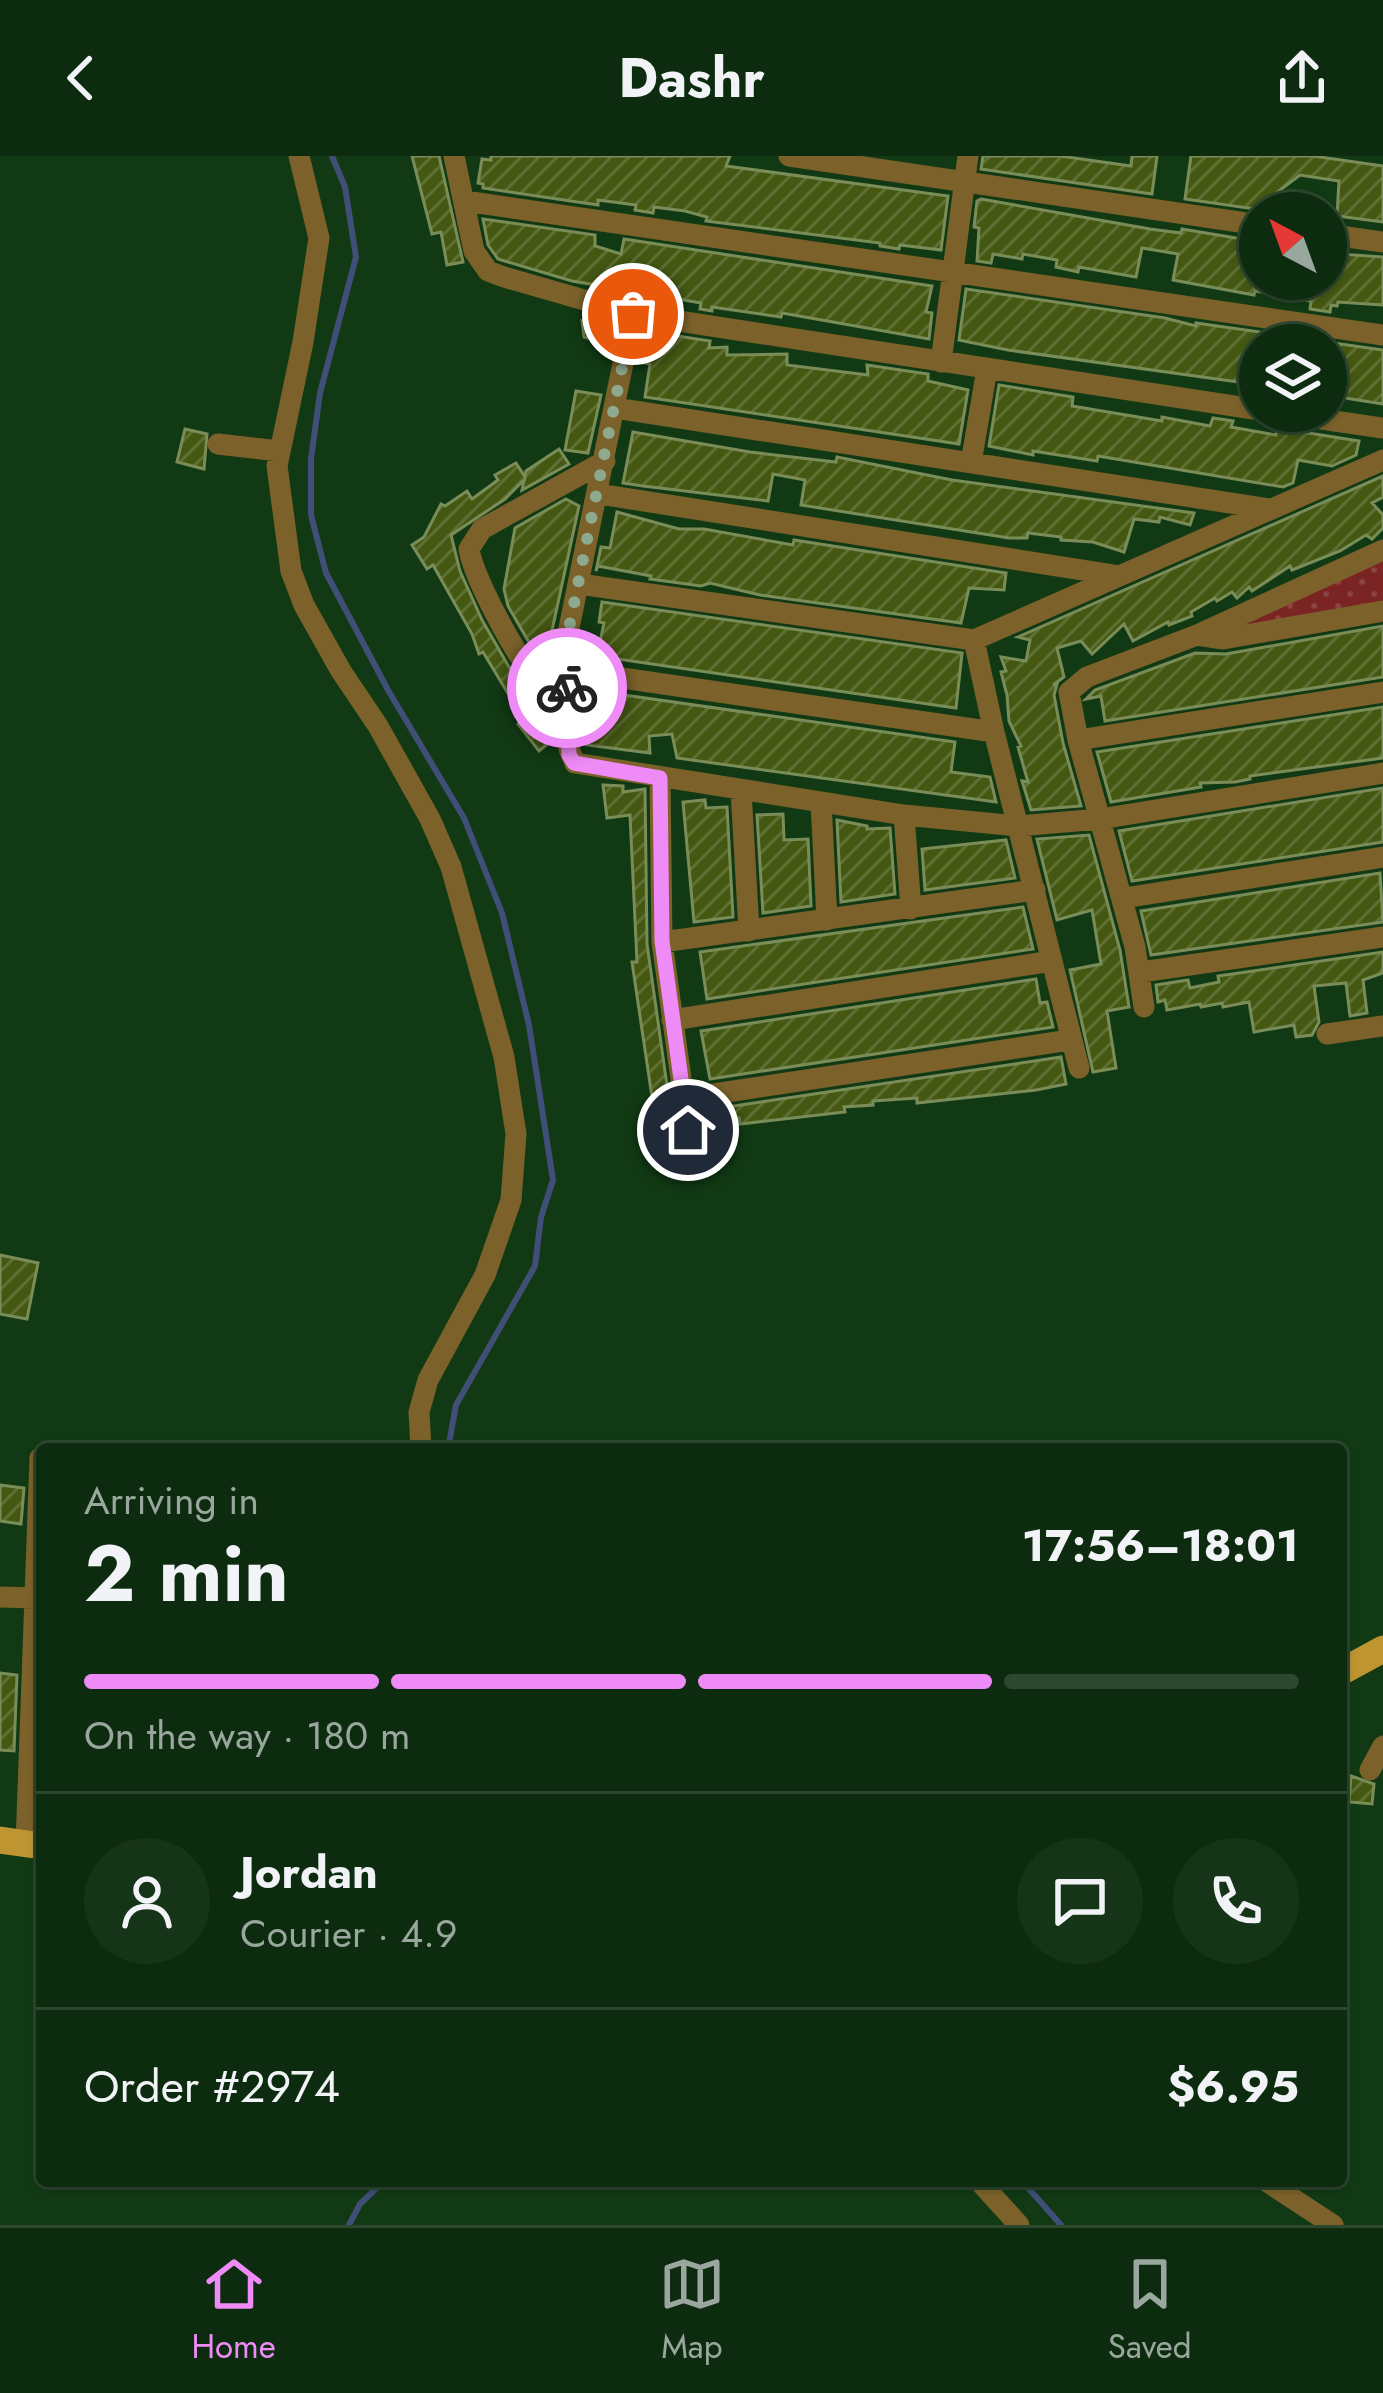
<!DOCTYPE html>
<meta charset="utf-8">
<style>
body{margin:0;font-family:Jost,sans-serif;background:#163418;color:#f1f3f6;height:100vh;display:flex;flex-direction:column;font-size:45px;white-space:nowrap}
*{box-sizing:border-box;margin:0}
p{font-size:39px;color:#9aa79e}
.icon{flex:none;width:66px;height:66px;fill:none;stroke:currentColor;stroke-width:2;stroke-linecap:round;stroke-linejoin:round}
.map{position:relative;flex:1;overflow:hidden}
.panel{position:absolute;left:36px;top:1287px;width:1311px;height:744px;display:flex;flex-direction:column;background:#0d2c0f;border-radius:12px;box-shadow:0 3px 9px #0004,0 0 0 3px #2d482f}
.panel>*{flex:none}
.needle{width:78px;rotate:319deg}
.fabs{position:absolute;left:1239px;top:36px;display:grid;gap:24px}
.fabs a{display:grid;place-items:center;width:108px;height:108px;border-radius:50%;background:#0d2c0f;box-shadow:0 3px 9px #0004,0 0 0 3px #2d482f;font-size:60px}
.pin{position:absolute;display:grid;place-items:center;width:102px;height:102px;color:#fff;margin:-51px;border:6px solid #fff;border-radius:50%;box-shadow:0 3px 12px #0007}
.courier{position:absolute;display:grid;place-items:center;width:120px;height:120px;margin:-60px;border:9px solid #ef8bf6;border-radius:50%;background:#fff;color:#222;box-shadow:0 3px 15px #0007}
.head em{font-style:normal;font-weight:700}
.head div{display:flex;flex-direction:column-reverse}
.head{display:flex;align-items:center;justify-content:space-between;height:204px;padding:0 48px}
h1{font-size:78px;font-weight:700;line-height:90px}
.bar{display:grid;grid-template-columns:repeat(4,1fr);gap:18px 12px;align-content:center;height:144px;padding:0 48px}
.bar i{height:15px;border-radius:9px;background:#2d482f}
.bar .active{background:#ef8bf6}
.bar p{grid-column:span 4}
.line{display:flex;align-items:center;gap:30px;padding:0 48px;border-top:3px solid #2d482f}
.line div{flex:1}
.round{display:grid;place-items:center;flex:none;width:126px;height:126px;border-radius:63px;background:#163418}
header{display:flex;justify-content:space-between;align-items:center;height:156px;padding:0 48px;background:#0d2c0f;font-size:54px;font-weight:700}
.tabs{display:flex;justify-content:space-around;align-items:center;height:168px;border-top:3px solid #2d482f;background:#0d2c0f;font-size:33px;color:#9aa79e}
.tabs a{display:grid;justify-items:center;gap:6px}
.tabs .active{color:#ef8bf6}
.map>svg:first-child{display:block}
</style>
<header><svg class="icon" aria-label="back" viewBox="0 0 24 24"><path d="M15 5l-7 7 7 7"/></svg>Dashr<svg class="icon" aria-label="share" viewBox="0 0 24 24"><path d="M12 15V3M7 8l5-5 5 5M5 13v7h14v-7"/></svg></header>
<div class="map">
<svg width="1383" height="2069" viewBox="0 0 1383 2069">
<defs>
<pattern id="grass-dots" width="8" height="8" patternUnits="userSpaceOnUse" patternTransform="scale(3)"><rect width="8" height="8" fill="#7a2424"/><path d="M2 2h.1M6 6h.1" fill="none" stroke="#8c4443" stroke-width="1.8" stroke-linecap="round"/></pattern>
<pattern id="building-hatch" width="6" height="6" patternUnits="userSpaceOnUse" patternTransform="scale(3)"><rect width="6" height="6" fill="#445812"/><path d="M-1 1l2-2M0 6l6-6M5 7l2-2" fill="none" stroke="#5e7033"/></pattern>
</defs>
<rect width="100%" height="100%" fill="#113a14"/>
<!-- grass -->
<path fill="url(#grass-dots)" d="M1383,389V456L1174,487Z"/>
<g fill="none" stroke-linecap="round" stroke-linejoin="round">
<!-- stream -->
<path stroke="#404f78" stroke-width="6" d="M332,0L345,31L356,101L320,237L311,303V359L326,417L388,534L464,662L502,757L529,869L553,1024L541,1061L535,1110L456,1249L448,1293
M1022,2025L1061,2069
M349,2069L360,2048L384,2025"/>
</g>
<!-- building -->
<path fill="url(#building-hatch)" stroke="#7a8d58" stroke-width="3" d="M412,0H439L463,106L447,109L441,76L432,78Z
M491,0H730L726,10L948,40L941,94L900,89L899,93L880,90V87L706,65L707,61L685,55L654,51L653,57L635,54L636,49L598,44V49L483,32V28L478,27L482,3L491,4Z
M983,0H1060L1131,10L1132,0H1157L1152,38L981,13Z
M1191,0H1313L1383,10V66L1337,60L1339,25L1300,19L1255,53L1185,43Z
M981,43L1150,73L1181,77L1182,73L1260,86L1258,123L1326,126V97L1383,101V149L1338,146L1337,150L1331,149L1330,156L1310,153L1311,145L1255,135L1254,139L1173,124L1178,98L1142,92L1136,121L1079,111L1078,116L1056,111L1057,104L1023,98L1022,103L993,98L991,107L977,105L979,72L974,71L977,45Z
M483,63L595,79V90L621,98L624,83L932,130L926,156L932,157L929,183L782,157L781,161L712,151V155L700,153L701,147L643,137L646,116L631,113L625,134L572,125L498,103L488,89Z
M966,133L1165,162L1196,170V167L1303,182V189H1260V229L1008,194L959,184Z
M598,164L615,169L610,188L584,181L582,165L598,169Z
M645,175L710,185L709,192L727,191V199L787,198V209L868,219L867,209L928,218V225L968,234L959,288L645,241L650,208L639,206Z
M1326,186L1383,194V248L1326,239Z
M999,229L1073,241L1072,250L1162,265V261L1210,270L1213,262L1233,265L1231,271L1276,279L1277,272L1359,285L1356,299L1332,310L1298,304L1293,327L1283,331L1098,300L1097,305L1033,295V299L989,290Z
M576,235L601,239L588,297L565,294Z
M185,273L207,278L204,313L177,306Z
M633,276L750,296L836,306L837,301L952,324L1194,357L1190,369L1160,361L1159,366L1134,363L1124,396L1093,386L1061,384V381L1028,377L1027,382H1009L801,349L805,324L773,318L768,345L643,330L623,327Z
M559,293L569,308L522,334L524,324L505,343L451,379L460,415L482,464L513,518L554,574V583L539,595L518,568L524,564L483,496L479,498L472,478L433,409L427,413L412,389L424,381L441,348L445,350L467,335L472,343L498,324L495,319L516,307L525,321L526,315Z
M1383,320V341L1372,347L1383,359V372L1372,383L1366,379L1340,395L1292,414L1290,410L1252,435L1249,431L1237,442L1232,436L1217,445L1215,442L1191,456L1192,460L1169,469L1168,466L1133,485L1124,468L1092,498L1081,485L1057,492L1064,521L1053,529L1057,528L1054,539L1063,587L1081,650L1031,654L1022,625L1028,626L1018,591L1021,590L1009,565L1007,539L1001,516L1006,515L1001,501L1026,505L1030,484L1018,481Z
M566,343L579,350L548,493L538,502L508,450L504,433L515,372Z
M617,356L679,373H704L793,389L794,384L1006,417L1004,434L969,432L961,467L760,439L710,427L701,430L650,423L651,420L598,410L596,415L601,391L610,392Z
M602,446L962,497L956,552L597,500L604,467L599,466Z
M1383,470V521L1105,565L1101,540L1086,543L1095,534L1195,497L1226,498Z
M596,535L955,586L951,616L990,621L996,646L677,602L672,578L649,580L650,597L587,589Z
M1383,551V602L1250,620V623L1235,626L1200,627L1201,631L1111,646L1097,596Z
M603,629L623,630V636L645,633L647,788L673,972L657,975L632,806H637L630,659L607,662Z
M1383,632V686L1132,725L1119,675Z
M705,644L706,652L727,651L733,761L694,766L683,646Z
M783,658L784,684L808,683L811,750L763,757L757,659Z
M837,664L867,670V673L890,672L895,738L841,746Z
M1089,679L1120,794L1129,851L1107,855L1116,912L1093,916L1070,814L1101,808L1092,754L1057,764L1037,683Z
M1006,684L1015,722L925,734L922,693Z
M1380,717L1383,766L1151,799L1141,755Z
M1023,751L1033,793L707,843L700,796Z
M1383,796V817L1363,824L1367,857L1350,860L1346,827L1314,830L1319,866L1312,879L1296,881L1294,869L1254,876L1249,846L1223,851L1222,847L1201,851L1200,848L1167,854L1165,844L1158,846L1156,829L1188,824L1190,832L1219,826L1218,820Z
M1036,823L1040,847L1047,846L1053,871L710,923L701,875Z
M1061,901L1066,928L1036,934L917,947V942L873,945V949L844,951L845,956L740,968L739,962L720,969L714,953Z
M0,1099L38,1107L27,1163L0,1158Z
M0,1329L24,1332L21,1368L0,1365Z
M0,1517L17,1519L14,1595L0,1594Z
M1351,1620L1374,1628L1372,1648L1349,1646Z"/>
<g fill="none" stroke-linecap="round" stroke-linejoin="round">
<!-- minor -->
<path stroke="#7c622a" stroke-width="21" d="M299,0L319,82L303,186L277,310L291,415L304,449L341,515L378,570L430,663L451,711L504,901L516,978L511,1044L485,1119L428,1224L419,1256L421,1293
M454,0L474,95L488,115L504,121L633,158L1260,254
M789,0L1260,69
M465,45L1383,179
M1326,78L1383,86
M633,158L567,482L569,593L575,607L904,659L1018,670L1100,663L1383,617
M941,206L968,0
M615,252L1269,353
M1266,255L1383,272
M218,288L279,295
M971,307L987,213
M599,338L1114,419
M579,428L974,484L1383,304
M1197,479L1223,483L1383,455
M974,484L994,576L1079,912
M567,514L994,576
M568,562C539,543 474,428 469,393L482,373L605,305
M1078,584L1383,536
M660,621L662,786L688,973
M741,634L749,775
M821,646L827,764
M904,659L911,753
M1124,742L1383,701
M662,786L1035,734
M1141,816L1383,781
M1144,851L1135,791L1078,584L1069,536L1087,521L1197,479L1383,394
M672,864L1052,805
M1327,878L1383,870
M687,942L1070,884
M0,1441L35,1442
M1370,1614L1383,1590
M26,1689L40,1302
M979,2025L1019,2069
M1266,2025L1333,2069"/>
<!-- major -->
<path stroke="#bf9532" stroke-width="27" d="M1341,1516L1383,1493
M0,1684L42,1690"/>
</g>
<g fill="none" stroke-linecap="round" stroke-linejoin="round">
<!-- done -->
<path stroke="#8eaa8e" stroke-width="12" stroke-dasharray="0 21.6" d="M567,532V482L633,158"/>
<!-- route -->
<path stroke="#ef8bf6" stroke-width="15" d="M567,532L569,599L574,607L660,622L662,785L688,974"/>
</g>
</svg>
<div class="fabs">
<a><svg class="needle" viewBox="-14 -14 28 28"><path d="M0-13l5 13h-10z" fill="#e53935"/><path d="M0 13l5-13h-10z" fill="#9aa79e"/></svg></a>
<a><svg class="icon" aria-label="layers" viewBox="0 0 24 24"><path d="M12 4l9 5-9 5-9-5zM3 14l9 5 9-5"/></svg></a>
</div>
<div class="pin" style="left:633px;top:158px;background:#ea580c"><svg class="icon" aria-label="bag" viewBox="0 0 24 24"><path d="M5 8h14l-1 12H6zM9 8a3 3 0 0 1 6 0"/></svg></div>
<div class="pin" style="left:688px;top:974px;background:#1f2937"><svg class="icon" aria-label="home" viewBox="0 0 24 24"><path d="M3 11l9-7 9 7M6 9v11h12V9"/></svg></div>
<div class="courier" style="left:567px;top:532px"><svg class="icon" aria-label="bike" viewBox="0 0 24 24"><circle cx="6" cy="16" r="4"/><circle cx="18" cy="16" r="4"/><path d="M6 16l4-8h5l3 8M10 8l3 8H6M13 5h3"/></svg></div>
<section class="panel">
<div class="head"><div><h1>2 min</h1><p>Arriving in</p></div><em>17:56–18:01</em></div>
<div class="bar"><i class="active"></i><i class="active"></i><i class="active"></i><i></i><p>On the way · 180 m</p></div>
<div class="line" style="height:216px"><a class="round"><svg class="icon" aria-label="person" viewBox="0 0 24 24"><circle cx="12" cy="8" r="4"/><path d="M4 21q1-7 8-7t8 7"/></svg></a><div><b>Jordan</b><p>Courier · 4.9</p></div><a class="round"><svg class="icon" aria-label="chat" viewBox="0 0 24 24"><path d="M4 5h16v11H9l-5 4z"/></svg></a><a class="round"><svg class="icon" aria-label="phone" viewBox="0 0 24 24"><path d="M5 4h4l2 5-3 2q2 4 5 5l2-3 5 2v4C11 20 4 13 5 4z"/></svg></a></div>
<div class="line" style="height:156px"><div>Order #2974</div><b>$6.95</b></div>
</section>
</div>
<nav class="tabs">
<a class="active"><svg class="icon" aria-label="home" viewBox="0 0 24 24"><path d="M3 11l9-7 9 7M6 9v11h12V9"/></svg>Home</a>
<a><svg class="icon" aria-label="map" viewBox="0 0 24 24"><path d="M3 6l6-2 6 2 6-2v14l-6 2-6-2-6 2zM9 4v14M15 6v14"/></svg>Map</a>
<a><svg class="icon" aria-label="saved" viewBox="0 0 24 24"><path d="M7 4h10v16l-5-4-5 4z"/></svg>Saved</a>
</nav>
